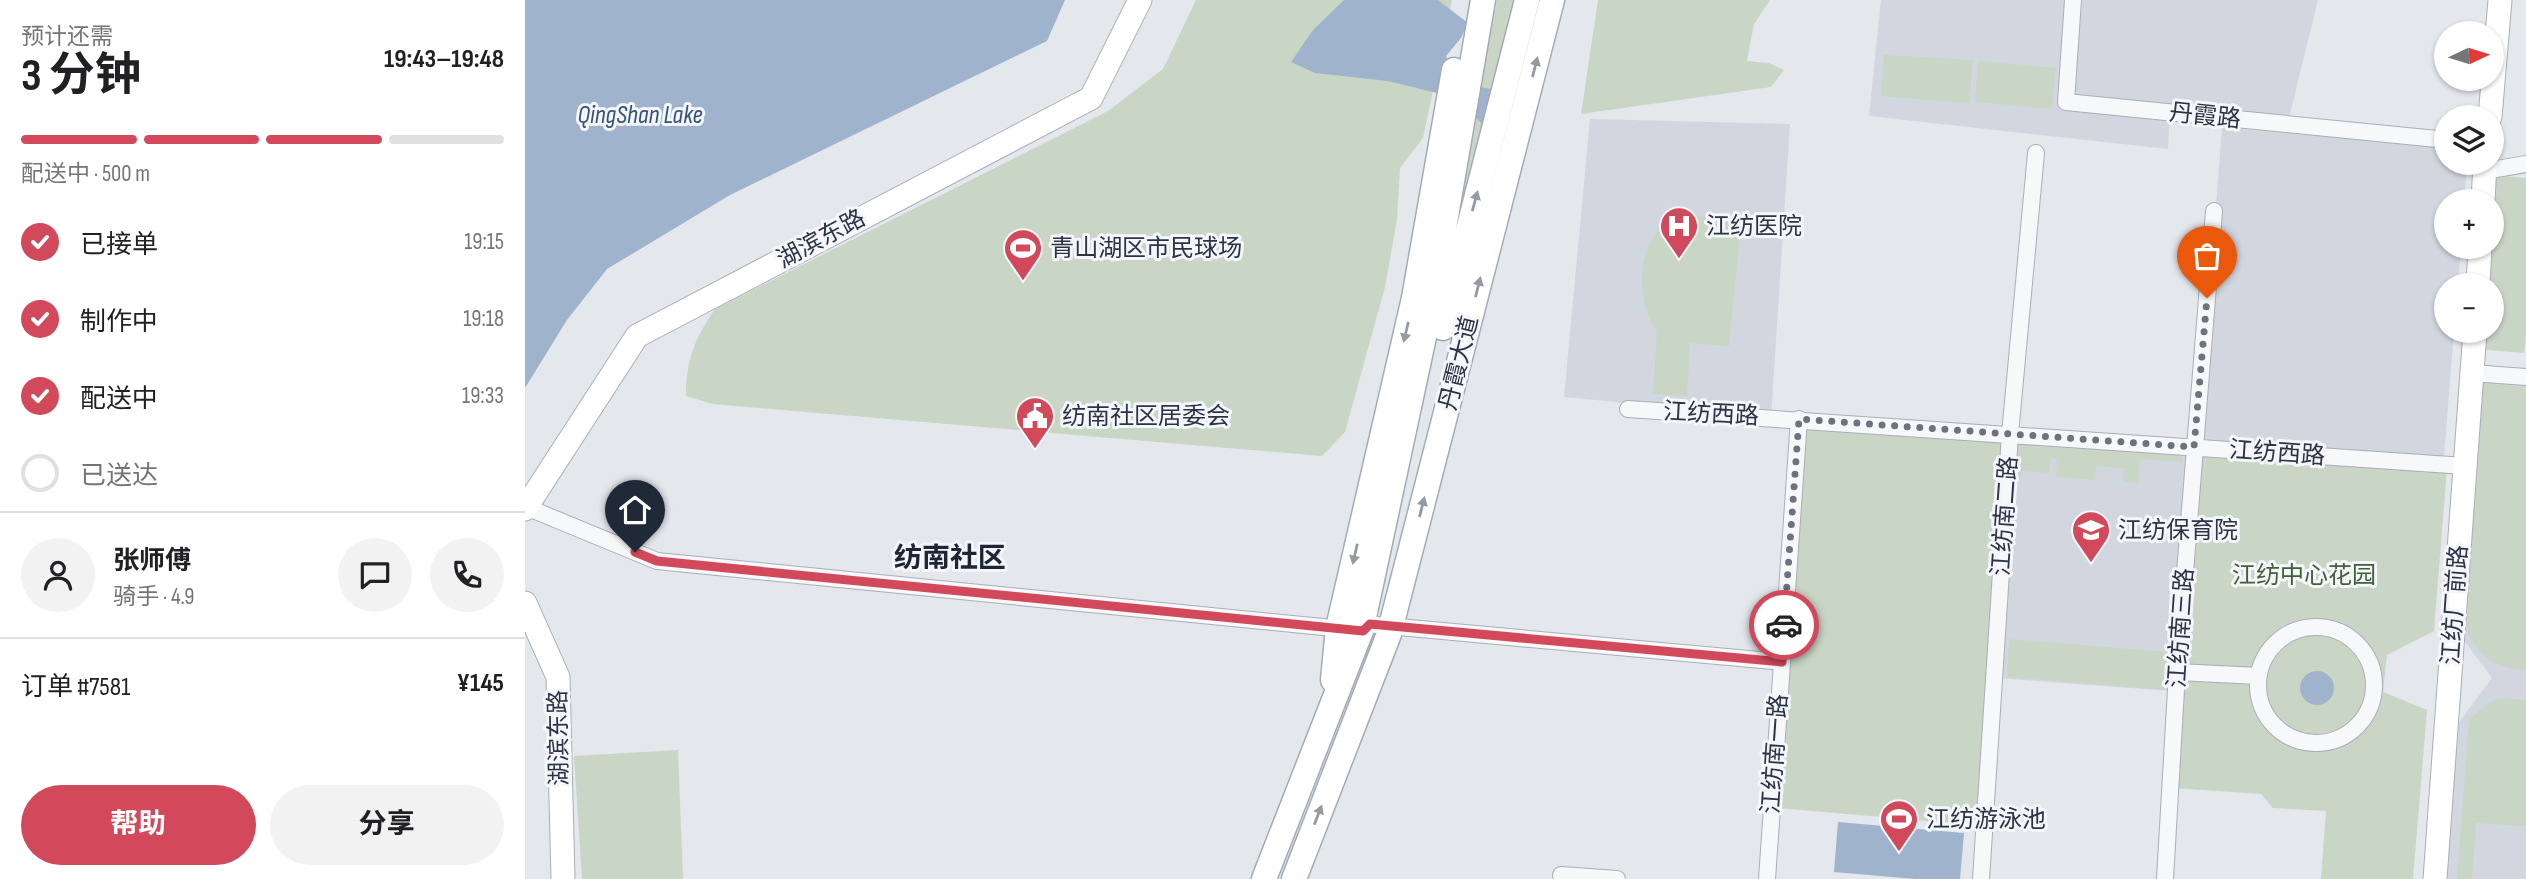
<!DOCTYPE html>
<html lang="zh">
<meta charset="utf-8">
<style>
body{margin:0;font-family:"Sofia Sans Condensed","Noto Sans SC",sans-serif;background:#f2f2f2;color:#202124;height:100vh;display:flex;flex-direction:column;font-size:26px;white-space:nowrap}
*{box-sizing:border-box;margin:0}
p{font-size:23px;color:#757577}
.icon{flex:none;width:38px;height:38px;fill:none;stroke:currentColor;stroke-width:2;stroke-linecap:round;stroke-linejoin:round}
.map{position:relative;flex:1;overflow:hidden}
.sheet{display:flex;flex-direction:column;background:#fff;width:525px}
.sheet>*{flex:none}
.needle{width:46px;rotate:86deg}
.tools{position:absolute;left:1909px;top:21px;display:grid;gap:14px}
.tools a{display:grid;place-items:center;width:70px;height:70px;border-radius:50%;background:#fff;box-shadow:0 2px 5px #0004;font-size:35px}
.pin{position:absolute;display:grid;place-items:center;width:60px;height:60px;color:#fff;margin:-72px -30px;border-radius:50% 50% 50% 0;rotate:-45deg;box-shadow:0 0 7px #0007}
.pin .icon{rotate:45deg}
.courier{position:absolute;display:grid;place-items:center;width:70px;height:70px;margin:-35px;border:5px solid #d1495b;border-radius:50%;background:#fff;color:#222;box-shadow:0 2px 9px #0007}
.head em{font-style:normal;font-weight:700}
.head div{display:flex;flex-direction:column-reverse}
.head{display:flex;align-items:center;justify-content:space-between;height:119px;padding:0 21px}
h1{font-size:46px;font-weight:700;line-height:52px}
.bar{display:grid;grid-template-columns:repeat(4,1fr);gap:10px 7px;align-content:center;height:84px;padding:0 21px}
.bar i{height:9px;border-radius:5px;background:#e0e0e0}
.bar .current{background:#d1495b}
.bar p{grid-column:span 4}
.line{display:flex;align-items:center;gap:18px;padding:0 21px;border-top:2px solid #e0e0e0}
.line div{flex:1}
.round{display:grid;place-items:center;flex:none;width:74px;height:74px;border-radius:37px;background:#f2f2f2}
ol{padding:0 21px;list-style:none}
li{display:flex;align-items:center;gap:21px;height:77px}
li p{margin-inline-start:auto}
li .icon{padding:7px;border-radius:50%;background:#d1495b;color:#fff;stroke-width:4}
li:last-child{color:#757577}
li i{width:38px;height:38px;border:4px solid #e0e0e0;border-radius:50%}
.primary-button{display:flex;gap:14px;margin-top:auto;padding:14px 21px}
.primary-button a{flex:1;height:80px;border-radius:42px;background:#d1495b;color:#fff;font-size:28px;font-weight:700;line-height:80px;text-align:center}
.primary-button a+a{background:#f2f2f2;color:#202124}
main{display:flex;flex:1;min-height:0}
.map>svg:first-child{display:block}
</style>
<main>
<section class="sheet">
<div class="head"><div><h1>3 分钟</h1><p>预计还需</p></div><em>19:43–19:48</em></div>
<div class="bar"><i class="current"></i><i class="current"></i><i class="current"></i><i></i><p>配送中 · 500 m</p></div>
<ol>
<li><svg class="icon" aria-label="check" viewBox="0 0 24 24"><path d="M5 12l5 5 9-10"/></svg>已接单<p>19:15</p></li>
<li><svg class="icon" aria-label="check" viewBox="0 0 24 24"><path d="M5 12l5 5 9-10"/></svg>制作中<p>19:18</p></li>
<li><svg class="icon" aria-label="check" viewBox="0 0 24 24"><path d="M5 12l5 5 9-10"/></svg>配送中<p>19:33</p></li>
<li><i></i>已送达</li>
</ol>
<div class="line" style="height:126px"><a class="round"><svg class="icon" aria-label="person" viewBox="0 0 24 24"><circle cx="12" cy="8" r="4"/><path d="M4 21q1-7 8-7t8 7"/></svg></a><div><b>张师傅</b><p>骑手 · 4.9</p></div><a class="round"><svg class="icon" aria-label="chat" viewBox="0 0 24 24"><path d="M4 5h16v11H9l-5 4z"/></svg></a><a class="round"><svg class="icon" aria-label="phone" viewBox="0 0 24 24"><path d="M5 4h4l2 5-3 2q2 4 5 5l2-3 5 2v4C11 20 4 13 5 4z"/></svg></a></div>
<div class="line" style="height:91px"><div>订单 #7581</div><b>¥145</b></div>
<div class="primary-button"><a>帮助</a><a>分享</a></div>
</section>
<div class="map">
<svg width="2001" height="879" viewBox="0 0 2001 879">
<rect width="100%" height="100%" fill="#e4e7ec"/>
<!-- built -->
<path fill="#d2d6de" d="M1356,0H1793L1764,118L1645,109L1643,149L1344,116Z
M1065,119L1265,124L1246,417L1039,397Z
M1697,127L1921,147L1922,163H1942L1939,201H1922V247H1936L1933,285H1922V331H1929L1919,456L1673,440Z
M1956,381L2001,385V879H1920L1930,728L1967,678L1935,635Z
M1487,437L1661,450L1646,691L1471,678Z"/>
<!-- green -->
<path fill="#c9d6c5" d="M671,0H927L898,138L875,168L872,220L860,287L820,432L797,456L187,404L161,396C161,360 170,338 190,309L583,111L638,69Z
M972,0H991L911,321Z
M1073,0H1245L1229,24L1222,61L1244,63L1259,70L1246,87L1056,114Z
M1359,55L1448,60L1444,103L1356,96Z
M1453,61L1531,68L1527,109L1450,102Z
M1965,175L2001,178V334L1999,353L1952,349L1954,331H1967V285H1957L1960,247H1967Z
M1180,215L1217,216L1204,346L1165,343L1162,396L1128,394L1132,331C1112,307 1110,247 1138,226C1149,218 1167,217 1180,215Z
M1957,383L2001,387V670C1960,666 1959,657 1937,626Z
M1274,419L1485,434L1458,826L1253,808Z
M1489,441L1658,452V462L1615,459L1613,483L1598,482L1599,468L1571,466L1570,480L1531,477L1532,460L1526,457L1524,473L1496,471L1495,479H1487Z
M1673,452L1922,468L1909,631L1862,655L1858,692L1902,710L1888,879H1796L1801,811L1748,808L1736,794L1648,788Z
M1484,639L1642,652L1639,690L1482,677Z
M1976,698L2001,700V826L1951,823L1947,879H1932L1944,719L1965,702Z
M153,750L158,879H57L49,756Z"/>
<!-- water -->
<path fill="#9fb4cc" d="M0,0H540L522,41L205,195L82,269L42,320L0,388Z
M819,0H913L943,23L936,38L921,56C926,69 939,79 951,85C957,89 967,88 975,91L972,139L949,116L920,95L863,81L790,73L766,62L788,30Z
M1775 688a17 17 0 1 1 34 0a17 17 0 1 1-34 0Z
M1313,822L1439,833L1435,879H1390L1309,872Z"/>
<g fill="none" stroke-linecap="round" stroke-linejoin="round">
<defs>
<path id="street" d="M1548,0L1541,102L1922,140
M1960,171L2001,164
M1947,373L2001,377
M1103,409L1940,466
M1,507L132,561L838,631L845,624L852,625L1257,662
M1733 685a58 58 0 1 1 116 0a58 58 0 1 1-116 0Z
M1652,672L1733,676
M1036,875L1092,879
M1242,879L1274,419
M1456,879L1485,434L1511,153
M1640,879L1652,672L1689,211"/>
<path id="secondary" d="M1965,117L1975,0
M1958,201L1960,163
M1953,285L1955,247
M0,509L112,336L566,98L615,0
M0,603L33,677L38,879
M1910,879L1950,331"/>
<path id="primary" d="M918,328L1002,0
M808,680L813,628L889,298L929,70
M739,879L836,631L906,304L958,0
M769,879L864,634L1027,0"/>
</defs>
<!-- street casing -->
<use href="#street" stroke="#a9aeb7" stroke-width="18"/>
<!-- secondary casing -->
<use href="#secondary" stroke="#a9aeb7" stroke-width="25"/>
<!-- primary casing -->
<use href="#primary" stroke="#a3abb8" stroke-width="27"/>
<!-- street -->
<use href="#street" stroke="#f7f8fa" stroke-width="16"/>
<!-- secondary -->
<use href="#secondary" stroke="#fff" stroke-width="23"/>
<!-- primary -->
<use href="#primary" stroke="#fff" stroke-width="24"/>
</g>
<!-- one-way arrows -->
<defs><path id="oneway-solid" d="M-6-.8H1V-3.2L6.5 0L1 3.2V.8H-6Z" transform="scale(1.75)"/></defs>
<g fill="#959aa2">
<use href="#oneway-solid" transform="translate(1010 67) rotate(-76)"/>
<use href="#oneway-solid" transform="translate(950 201) rotate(-75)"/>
<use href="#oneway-solid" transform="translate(953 287) rotate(-76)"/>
<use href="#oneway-solid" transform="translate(881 332) rotate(103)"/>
<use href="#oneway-solid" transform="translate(897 507) rotate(-76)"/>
<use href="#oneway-solid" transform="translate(830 554) rotate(103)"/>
<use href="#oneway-solid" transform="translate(793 815) rotate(-69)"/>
</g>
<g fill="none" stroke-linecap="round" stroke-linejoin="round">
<!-- done -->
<path stroke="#6c737f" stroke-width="7" stroke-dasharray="0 12.6" d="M1259,625L1274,419L1669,447L1682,298"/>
<!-- route -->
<path stroke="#d1495b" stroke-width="9" d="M110,552L132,561L838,631L845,624L1257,662L1259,625"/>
</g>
<!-- icons -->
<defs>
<symbol id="hospital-pin" viewBox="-11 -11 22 30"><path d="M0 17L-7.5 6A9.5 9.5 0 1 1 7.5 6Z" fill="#d1495b" stroke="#f4f6f9"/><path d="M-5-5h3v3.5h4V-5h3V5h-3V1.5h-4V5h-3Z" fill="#fff"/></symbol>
<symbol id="stadium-pin" viewBox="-11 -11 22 30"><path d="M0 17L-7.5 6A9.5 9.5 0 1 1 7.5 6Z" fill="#d1495b" stroke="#f4f6f9"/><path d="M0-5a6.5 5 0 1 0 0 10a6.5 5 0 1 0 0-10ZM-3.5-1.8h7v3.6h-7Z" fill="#fff"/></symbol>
<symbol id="civic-pin" viewBox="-11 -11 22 30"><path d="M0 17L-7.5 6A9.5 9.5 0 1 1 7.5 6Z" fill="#d1495b" stroke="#f4f6f9"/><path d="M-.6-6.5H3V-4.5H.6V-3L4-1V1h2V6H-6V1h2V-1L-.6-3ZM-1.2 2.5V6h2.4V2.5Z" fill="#fff"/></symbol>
<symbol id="school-pin" viewBox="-11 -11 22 30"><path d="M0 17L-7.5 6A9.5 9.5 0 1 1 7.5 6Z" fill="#d1495b" stroke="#f4f6f9"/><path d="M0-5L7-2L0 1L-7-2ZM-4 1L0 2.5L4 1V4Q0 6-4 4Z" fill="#fff"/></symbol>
</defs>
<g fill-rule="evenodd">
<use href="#hospital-pin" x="1132" y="204" width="44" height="60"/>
<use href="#stadium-pin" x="476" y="226" width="44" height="60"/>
<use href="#civic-pin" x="488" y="394" width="44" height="60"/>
<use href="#school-pin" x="1544" y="508" width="44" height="60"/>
<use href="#stadium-pin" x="1352" y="797" width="44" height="60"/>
</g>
<g text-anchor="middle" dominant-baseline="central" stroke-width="6" stroke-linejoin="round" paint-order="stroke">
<!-- street labels -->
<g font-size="24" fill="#2b3445" stroke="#f4f6f9">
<text transform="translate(1680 116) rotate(6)">丹霞路</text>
<text transform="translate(296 239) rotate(-28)">湖滨东路</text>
<text transform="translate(934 363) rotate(-76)">丹霞大道</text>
<text transform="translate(1186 414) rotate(3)">江纺西路</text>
<text transform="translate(1752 453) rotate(4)">江纺西路</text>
<text transform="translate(1480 516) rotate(-86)">江纺南二路</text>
<text transform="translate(1930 605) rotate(-86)">江纺厂前路</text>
<text transform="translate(1656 628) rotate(-86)">江纺南三路</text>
<text transform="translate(34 738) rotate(-91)">湖滨东路</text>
<text transform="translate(1250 754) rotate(-86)">江纺南一路</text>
</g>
<!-- poi labels -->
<g font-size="24" fill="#2b3445" stroke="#f4f6f9" text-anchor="start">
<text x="1181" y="226">江纺医院</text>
<text x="525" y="248">青山湖区市民球场</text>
<text x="537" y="416">纺南社区居委会</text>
<text x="1593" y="530">江纺保育院</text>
<text x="1401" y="819">江纺游泳池</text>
</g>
<!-- park labels -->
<g font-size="24" fill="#3f6138" stroke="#f4f6f9">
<text x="1779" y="575">江纺中心花园</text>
</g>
<!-- water labels -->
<g font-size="26" font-style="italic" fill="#34527a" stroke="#f4f6f9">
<text x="115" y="115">QingShan Lake</text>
</g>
<!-- quarter labels -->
<g font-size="28" font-weight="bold" fill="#1d2536" stroke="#f4f6f9">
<text x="425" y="558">纺南社区</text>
</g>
</g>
</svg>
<div class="tools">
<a><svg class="needle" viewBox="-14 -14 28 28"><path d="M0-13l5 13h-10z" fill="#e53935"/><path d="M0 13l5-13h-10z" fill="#757577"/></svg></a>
<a><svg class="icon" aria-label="layers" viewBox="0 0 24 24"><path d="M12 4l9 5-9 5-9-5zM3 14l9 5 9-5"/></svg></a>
<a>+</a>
<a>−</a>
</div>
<div class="pin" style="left:1682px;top:298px;background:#ea580c"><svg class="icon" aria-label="bag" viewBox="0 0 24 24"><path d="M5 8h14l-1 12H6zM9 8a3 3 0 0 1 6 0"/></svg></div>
<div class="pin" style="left:110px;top:552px;background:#1f2937"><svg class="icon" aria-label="home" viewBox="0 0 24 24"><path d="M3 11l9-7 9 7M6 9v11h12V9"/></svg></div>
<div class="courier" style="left:1259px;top:625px"><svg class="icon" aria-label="car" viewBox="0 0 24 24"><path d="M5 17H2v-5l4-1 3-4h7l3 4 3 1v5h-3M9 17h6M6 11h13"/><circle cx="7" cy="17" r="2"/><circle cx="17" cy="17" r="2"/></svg></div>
</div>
</main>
